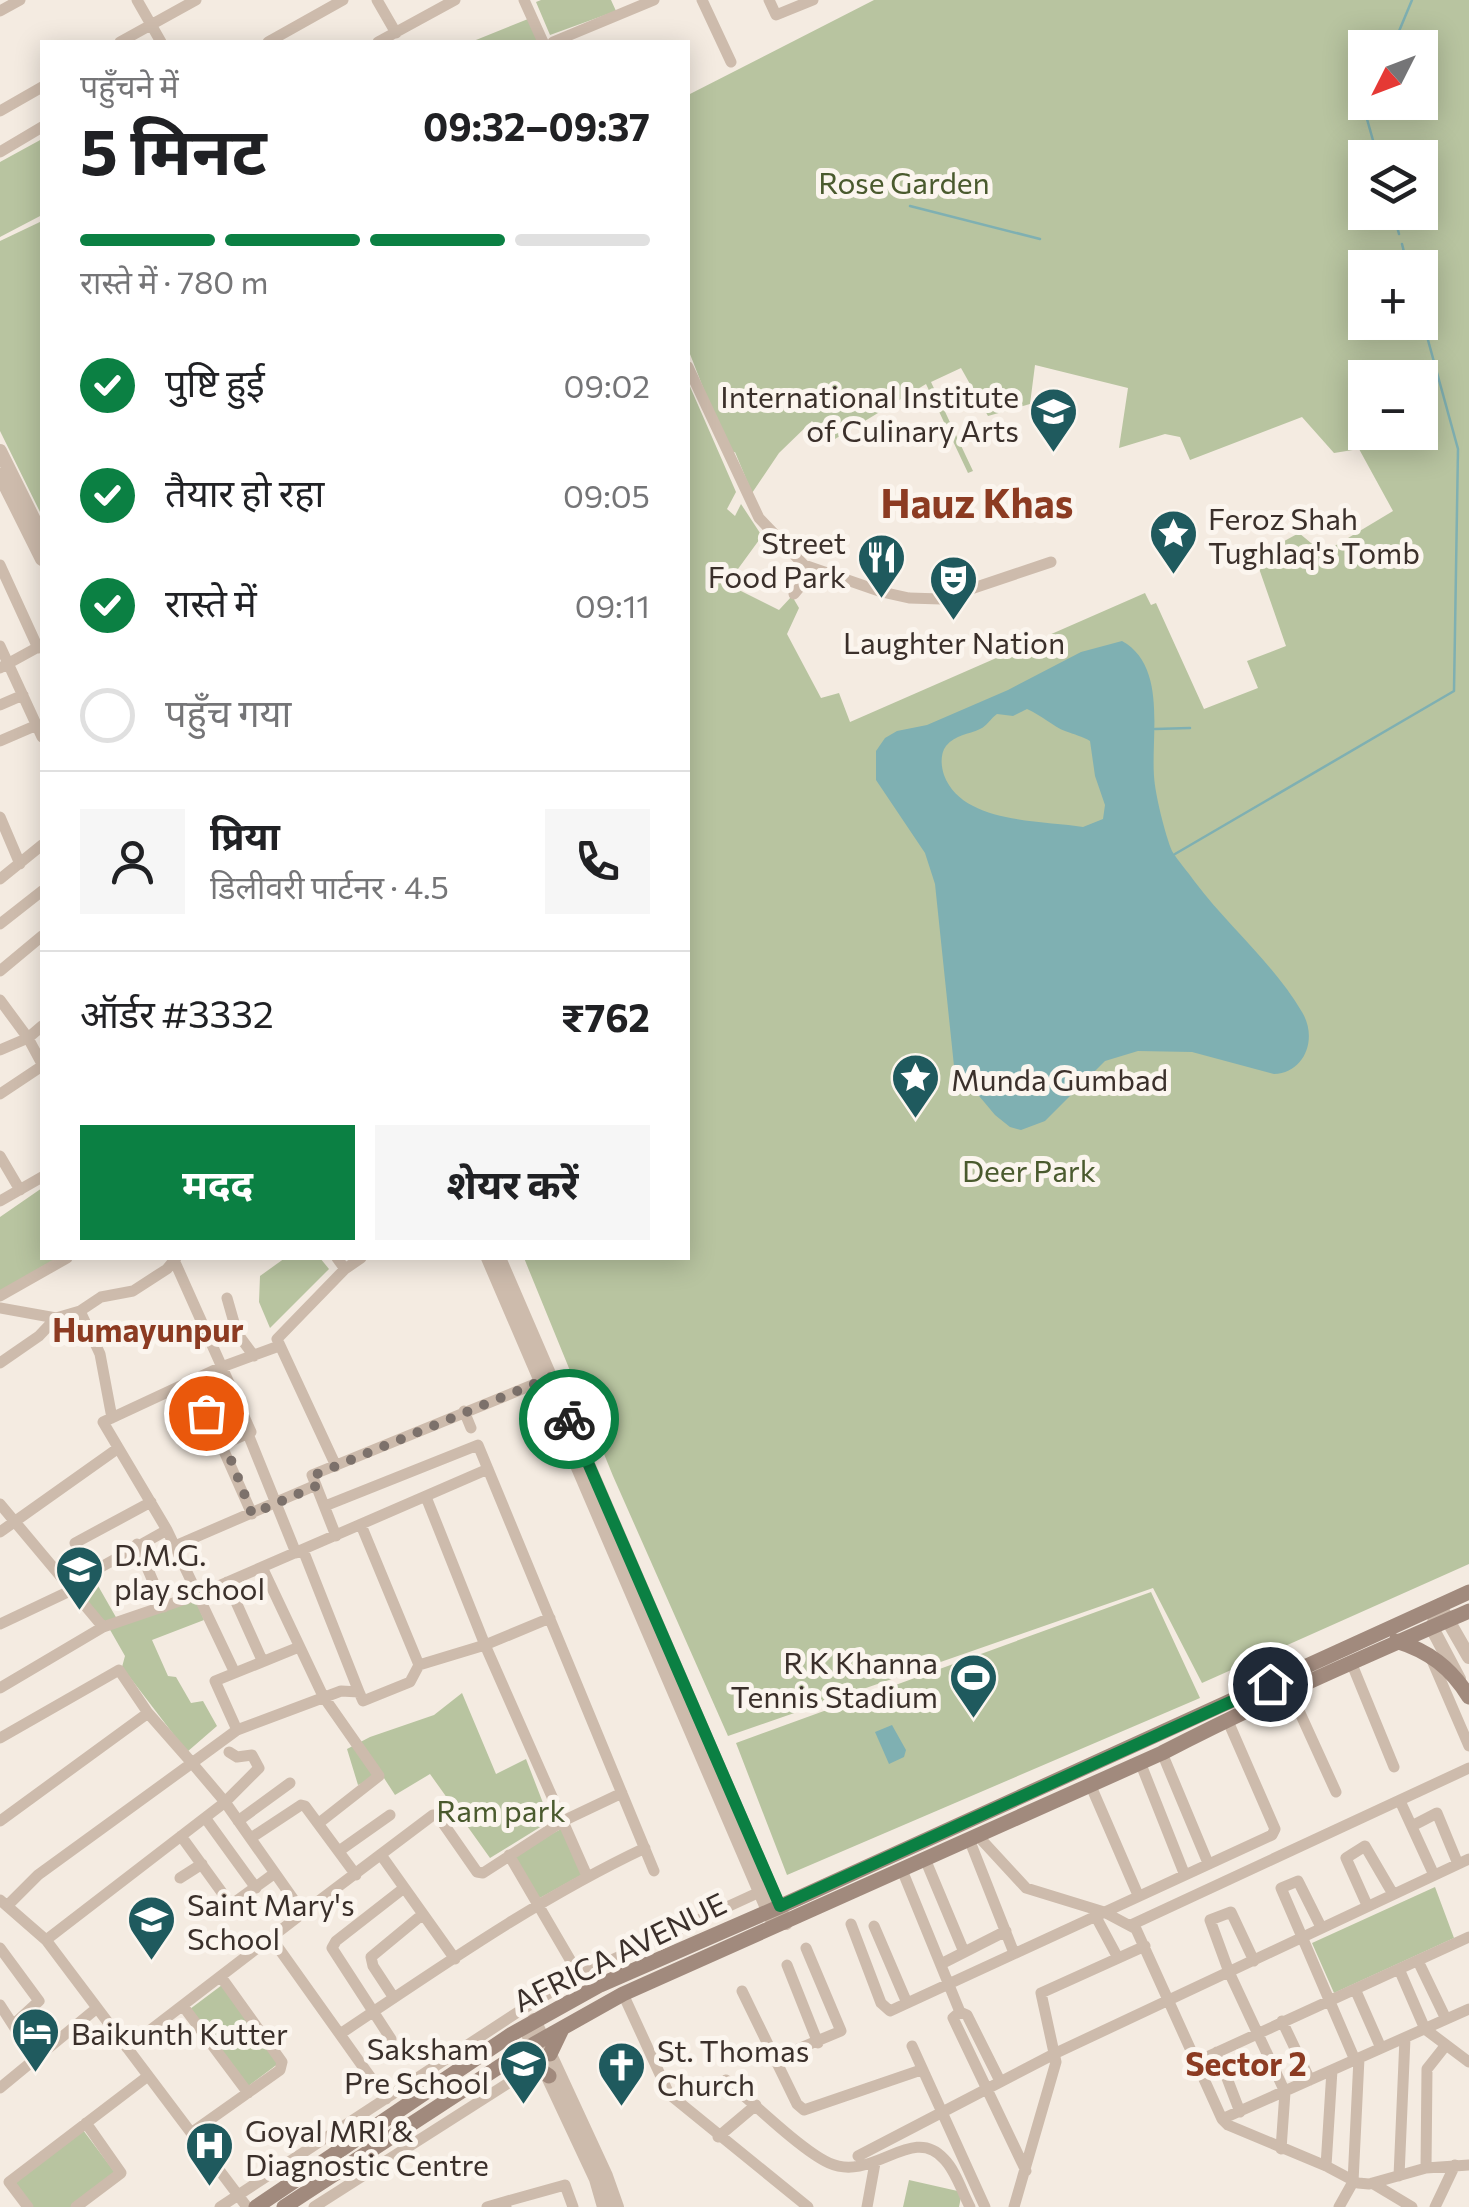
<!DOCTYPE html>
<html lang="hi">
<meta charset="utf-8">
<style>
body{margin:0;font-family:Commissioner,"Noto Sans Devanagari",sans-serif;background:#f6f6f6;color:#202124;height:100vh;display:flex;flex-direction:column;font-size:38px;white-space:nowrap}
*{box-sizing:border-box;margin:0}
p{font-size:32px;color:#757577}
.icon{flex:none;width:55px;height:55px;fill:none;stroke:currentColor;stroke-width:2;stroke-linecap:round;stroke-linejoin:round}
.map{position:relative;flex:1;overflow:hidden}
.side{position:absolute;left:40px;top:40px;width:650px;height:1220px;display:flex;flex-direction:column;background:#fff;border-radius:0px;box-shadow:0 5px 25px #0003}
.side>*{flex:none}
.needle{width:65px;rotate:228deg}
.controls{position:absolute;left:1348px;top:30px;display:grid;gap:20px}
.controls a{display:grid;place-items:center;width:90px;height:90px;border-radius:0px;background:#fff;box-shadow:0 5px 25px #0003;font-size:50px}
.pin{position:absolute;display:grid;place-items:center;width:85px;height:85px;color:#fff;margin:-42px;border:5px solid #fff;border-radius:50%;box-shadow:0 2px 10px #0007}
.courier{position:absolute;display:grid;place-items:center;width:100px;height:100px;margin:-50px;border:8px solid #0b8043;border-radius:50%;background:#fff;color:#222;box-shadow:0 2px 12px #0007}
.summary em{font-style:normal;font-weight:700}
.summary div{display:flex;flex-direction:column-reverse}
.summary{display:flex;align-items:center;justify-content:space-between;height:170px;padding:0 40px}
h1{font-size:65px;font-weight:700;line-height:75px}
.bar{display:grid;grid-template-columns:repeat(4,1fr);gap:15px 10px;align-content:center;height:120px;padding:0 40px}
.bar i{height:12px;border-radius:8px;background:#e0e0e0}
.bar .active{background:#0b8043}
.bar p{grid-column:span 4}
.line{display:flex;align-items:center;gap:25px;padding:0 40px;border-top:2px solid #e0e0e0}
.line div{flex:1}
.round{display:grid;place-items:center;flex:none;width:105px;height:105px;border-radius:0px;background:#f6f6f6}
ol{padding:0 40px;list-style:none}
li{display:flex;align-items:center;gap:30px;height:110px}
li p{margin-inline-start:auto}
li .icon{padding:10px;border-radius:50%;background:#0b8043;color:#fff;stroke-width:4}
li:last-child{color:#757577}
li i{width:55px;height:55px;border:5px solid #e0e0e0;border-radius:50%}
.button{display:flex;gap:20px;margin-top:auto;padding:20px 40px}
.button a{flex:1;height:115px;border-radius:0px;background:#0b8043;color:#fff;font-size:40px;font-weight:700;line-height:115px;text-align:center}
.button a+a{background:#f6f6f6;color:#202124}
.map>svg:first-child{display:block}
</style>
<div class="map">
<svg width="1469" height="2207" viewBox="0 0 1469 2207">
<rect width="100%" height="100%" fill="#f4ebe1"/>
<!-- green -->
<path fill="#b8c4a0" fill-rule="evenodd" d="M541,0H611L616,11L550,35L536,2Z
M874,0H1469V1564L1202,1683L1153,1588L728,1736L613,1476L524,1258H688V382L736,492L727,509L735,516L741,504L762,536L727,584L779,610L792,596L799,608L787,634L821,698L839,693L850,722L1145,593L1151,605L1156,603L1204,709L1258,688L1247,661L1286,646L1255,557L1299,533L1323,553L1393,511L1359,449L1334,453L1302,417L1190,460L1180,437L1165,434L1119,448L1128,388L1035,365L1030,404L988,416L961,368L931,382L973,471L968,473L926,384L830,442L812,421L779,453L752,493L735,452L729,454L688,349V95ZM1365,48H1420V102H1365ZM1365,158H1420V212H1365ZM1365,268H1420V322H1365ZM1365,378H1420V432H1365Z
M528,19L538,42H471Z
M42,139V215L0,237V162Z
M42,221V516L0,431V241Z
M42,1188V1258H60L0,1293V1217Z
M285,1258H320L329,1269L270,1328L259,1302L260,1276Z
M93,1577L117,1619L105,1624L75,1588Z
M1151,1592L1200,1698L787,1875L736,1743Z
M195,1598L204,1620L152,1640L168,1676L176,1677L191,1703L203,1701L217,1726L187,1752L122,1667L125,1656L109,1628Z
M462,1693L496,1774L526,1759L550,1821L490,1858L430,1774L395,1795L382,1775L358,1785L347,1749L370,1737L434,1715Z
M563,1828L583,1874L538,1899L512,1855Z
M1435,1887L1454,1938L1334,1993L1312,1943Z
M222,1985L279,2063L247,2087L190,2009Z
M83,2130L116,2174L71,2207H33L14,2181Z
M909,2180L962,2192L959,2207H903Z"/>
<!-- water -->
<path fill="#7fb0b2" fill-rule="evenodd" d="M1122,641C1167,666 1151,734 1154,776C1155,794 1165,834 1172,851C1178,861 1188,872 1195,882C1228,926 1274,964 1302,1012C1318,1038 1305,1073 1274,1074L1192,1052L1138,1051L1105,1061L1045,1121L1021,1130L1010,1127L995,1115L954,1066L935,884L925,853L876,780V751L885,738L897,731L927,725L1008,690L1081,652ZM1027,709C1041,715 1054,727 1065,731C1075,735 1082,736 1090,741L1095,776L1105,805L1103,819L1083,827C1041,820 962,824 944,775C941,766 940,754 946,746C956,734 968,735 980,729C987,726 990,719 997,714L1013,716Z
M892,1725L906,1750L904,1757L889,1764L875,1732Z"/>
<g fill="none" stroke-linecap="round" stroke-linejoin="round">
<!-- stream -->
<path stroke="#7fb0b2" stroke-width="2.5" d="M1392,48L1412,0
M1369,102L1365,112L1378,158
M910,206L1040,239
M1393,212L1399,234
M1402,244L1408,268
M1155,729L1190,728
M1175,854L1454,691L1458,449L1420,311"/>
<!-- minor -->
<path stroke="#cdbbac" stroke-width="11" d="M137,0L161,42
M377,0L396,33
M524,0L543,42
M702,0L731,62
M769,0L776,15L813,0
M0,11L20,0
M120,42L196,0
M268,42L343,0
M378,42L455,0
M553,42L654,0
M0,111L42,87
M0,152L42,127
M688,367L759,518L804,565L882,592L909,598L941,599L1051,562
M0,565L38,648
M794,594L814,570
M0,646L42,737
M0,668L40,646
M0,705L23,695
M0,741L37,725
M0,817L20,864
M0,879L42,845
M0,924L42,891
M0,971L42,936
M0,1000L28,1038L42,1064
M0,1050L28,1038L42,1026
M0,1094L42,1066
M0,1156L20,1190
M0,1201L42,1177
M337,1258L345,1269L361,1258
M174,1260L251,1432L222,1445
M0,1296L67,1258
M227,1298L237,1333L254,1356
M0,1308L56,1318
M80,1311L100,1354L112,1418
M0,1363L39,1336L56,1318L80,1311L101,1297L133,1291L167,1269L176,1258
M192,1379L252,1514
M464,1411L471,1428
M248,1434L296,1553
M336,1466L277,1339L345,1269
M426,1497L485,1645L587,1876
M0,1504L103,1627
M325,1506L478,1445L654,1871
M361,1525L419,1665
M167,1530L103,1422L219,1368L279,1346
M0,1532L117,1449
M336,1536L312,1475L547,1379
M75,1543L151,1502
M137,1544L164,1607
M175,1546L316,1485
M303,1550L359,1692
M262,1567L323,1696L379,1776L319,1823
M227,1582L262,1660
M69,1585L167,1530L234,1671
M0,1624L72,1590
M1431,1658L1469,1746
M1351,1662L1394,1767
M0,1688L103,1627L200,1594L488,1469
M1290,1691L1336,1792
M237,1730L215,1681L299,1647
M0,1738L119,1670L148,1713
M1162,1753L1208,1863
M1140,1762L1184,1873
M1090,1784L1138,1895
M1400,1801L1434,1875
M225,1802L259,1768L252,1755L237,1757L229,1752
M206,1819L256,1888
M0,1821L148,1713L192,1763L38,1875L7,1906
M238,1821L290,1783
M1412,1826L1437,1813L1458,1864
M181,1836L231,1905L275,1873
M978,1836L1026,1888L1104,1912L1136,1929L1222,2119L1228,2125L1326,2166L1358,2183L1369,2184L1426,2168L1469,2165
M251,1838L301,1805L305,1806L356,1875
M969,1839L1014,1953
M339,1851L390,1815
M381,1855L455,1959
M509,1855L579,1975
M925,1859L964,1952
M902,1870L960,2012L967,2015L1000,2081
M180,1878L202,1864
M0,1900L46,1940L247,2207
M1367,1905L1346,1858L1365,1846L1393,1894
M303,1913L433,1815L438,1816L477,1872L483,1873L563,1821L622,1793
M1096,1917L1118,1958
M851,1924L881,2003L890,2011L1272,1835L1275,1829L1227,1719
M1131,1925L1469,1768
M874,1926L907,2003
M1321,1927L1298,1881L1281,1888L1355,2060
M272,1939L386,2099
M46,1940L224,1803
M0,1948L39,2001L14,2024
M1254,1961L1231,1912L1210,1920L1229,1972L1285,2092L1281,2149
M1418,1961L1446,2019
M941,1964L1006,1931
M787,1965L818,2043
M1399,1969L1425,2029L1469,2062
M1355,1989L1381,2048
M742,1991L797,2104L804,2110L921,2070
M623,1994L669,2094L808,2207
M394,1998L373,1966L371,1957L423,1914
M0,2005L35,2059
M183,2006L248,2093
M960,2012L953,2018L1026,2171
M1282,2021L1310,2080
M340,2034C439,1968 537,1899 645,1848
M391,2039L332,1948L336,1941L404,1888
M912,2046L985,2207
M127,2048L303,1913L225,1802L192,1763L237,1730L341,1691L359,1692L363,1701L410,1682L419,1665L485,1645L550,1618
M1217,2052L1240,2112
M774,2059L841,2031L806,1948
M1196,2062L1469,1937
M726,2080C751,2101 802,2151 829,2163C873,2183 912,2123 944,2159C956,2171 962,2192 970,2207
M0,2088L97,2008
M1222,2119L1469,2009
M191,2133L280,2070L282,2062L221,1977
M718,2137L756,2105
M858,2156L1056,2053L1469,1859
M1326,2166L1332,2070
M1426,2168L1427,2069L1446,2045
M1399,2176L1405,2038
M1372,2183L1412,2207
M28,2207L9,2182L148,2076
M76,2207L121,2173L86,2123
M220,2207L518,2012L579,1975L764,1890
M314,2207L521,2075
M487,2207L504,2202
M506,2207L504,2202L565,2185L573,2207
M867,2207L875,2163
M1014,2207L1056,2062L1041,1993L1145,1946
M1339,2207L1353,2182L1359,2058
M1435,2207L1455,2165"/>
<!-- tertiary -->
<path stroke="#cdbbac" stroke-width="14" d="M0,451L42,536
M0,475L42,559
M488,1258L773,1922
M499,1258L786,1923
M1440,1605L1432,1628L1459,1679
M1442,1610L1469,1657
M534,2020L606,2176L617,2207
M528,2034L596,2179L604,2207"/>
<!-- secondary -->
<path stroke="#a18a7d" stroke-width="15" d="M1396,1641C1429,1651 1451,1668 1469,1697
M550,2054L562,2029
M511,2060L531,2064L549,2076
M256,2207L512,2034L600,1985L779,1907L1469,1592
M284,2207L534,2044L623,1994L1162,1753C1262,1701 1366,1656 1469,1611"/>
</g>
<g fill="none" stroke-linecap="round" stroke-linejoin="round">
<!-- done -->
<path stroke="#7c716b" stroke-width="10" stroke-dasharray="0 18" d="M206,1413L232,1462L252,1514L316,1486L312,1476L551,1377L569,1419"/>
<!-- route -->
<path stroke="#0b8043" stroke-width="12" d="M569,1419L780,1906L1270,1684"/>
</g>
<!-- icons -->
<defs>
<symbol id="university-pin" viewBox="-11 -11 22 30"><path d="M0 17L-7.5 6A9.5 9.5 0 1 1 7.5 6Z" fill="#1f5a5e" stroke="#fbf5ee"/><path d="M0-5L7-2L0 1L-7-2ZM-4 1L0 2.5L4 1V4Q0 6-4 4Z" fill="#fff"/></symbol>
<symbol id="sight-pin" viewBox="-11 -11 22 30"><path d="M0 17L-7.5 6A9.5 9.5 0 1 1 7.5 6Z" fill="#1f5a5e" stroke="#fbf5ee"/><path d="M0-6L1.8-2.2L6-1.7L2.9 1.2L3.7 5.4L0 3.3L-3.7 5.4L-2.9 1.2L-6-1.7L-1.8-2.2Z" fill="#fff"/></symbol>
<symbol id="restaurant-pin" viewBox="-11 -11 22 30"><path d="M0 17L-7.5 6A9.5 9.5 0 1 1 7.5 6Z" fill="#1f5a5e" stroke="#fbf5ee"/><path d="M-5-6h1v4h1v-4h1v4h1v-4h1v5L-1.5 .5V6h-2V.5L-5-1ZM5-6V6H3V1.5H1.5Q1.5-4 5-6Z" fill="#fff"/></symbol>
<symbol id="theatre-pin" viewBox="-11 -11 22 30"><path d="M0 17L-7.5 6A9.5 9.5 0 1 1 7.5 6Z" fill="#1f5a5e" stroke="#fbf5ee"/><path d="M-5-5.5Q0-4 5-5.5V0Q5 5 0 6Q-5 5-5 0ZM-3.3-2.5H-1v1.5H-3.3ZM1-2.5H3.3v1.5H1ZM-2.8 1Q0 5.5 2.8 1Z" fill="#fff"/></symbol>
<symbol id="school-pin" viewBox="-11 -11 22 30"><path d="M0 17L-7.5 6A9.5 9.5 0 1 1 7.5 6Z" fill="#1f5a5e" stroke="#fbf5ee"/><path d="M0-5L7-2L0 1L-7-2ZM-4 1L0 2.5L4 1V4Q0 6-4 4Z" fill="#fff"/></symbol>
<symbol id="stadium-pin" viewBox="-11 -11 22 30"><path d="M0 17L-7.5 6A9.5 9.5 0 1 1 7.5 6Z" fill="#1f5a5e" stroke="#fbf5ee"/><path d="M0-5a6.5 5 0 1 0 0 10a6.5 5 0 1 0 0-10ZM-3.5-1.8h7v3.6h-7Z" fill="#fff"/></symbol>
<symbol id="hotel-pin" viewBox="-11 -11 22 30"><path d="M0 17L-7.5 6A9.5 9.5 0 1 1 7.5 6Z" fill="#1f5a5e" stroke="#fbf5ee"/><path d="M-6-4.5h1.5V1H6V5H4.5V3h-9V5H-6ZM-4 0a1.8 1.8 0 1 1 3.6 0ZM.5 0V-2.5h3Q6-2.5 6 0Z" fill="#fff"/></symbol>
<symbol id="church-pin" viewBox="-11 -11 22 30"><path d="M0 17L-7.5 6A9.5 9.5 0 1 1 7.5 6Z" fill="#1f5a5e" stroke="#fbf5ee"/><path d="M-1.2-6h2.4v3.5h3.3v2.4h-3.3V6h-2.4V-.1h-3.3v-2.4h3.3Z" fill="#fff"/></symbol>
<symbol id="hospital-pin" viewBox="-11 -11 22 30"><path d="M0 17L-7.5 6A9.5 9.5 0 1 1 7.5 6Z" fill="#1f5a5e" stroke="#fbf5ee"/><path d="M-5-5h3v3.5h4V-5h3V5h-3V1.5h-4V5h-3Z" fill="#fff"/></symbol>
</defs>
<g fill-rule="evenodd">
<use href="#university-pin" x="1026" y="384" width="55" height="75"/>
<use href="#sight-pin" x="1146" y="506" width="55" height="75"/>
<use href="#restaurant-pin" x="854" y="530" width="55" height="75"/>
<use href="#theatre-pin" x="926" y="552" width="55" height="75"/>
<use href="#sight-pin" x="888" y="1050" width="55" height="75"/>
<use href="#school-pin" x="52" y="1542" width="55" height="75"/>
<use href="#stadium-pin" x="946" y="1650" width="55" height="75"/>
<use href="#school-pin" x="124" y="1892" width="55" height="75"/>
<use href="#hotel-pin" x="8" y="2004" width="55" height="75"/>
<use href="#school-pin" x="496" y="2036" width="55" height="75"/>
<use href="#church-pin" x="594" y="2038" width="55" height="75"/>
<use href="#hospital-pin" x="182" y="2118" width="55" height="75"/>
</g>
<g text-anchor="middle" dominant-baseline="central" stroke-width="10" stroke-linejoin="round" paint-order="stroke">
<!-- park labels -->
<g font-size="30" fill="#4a5a2e" stroke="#fbf5ee">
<text x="904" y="181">Rose Garden</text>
<text x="1029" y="1169">Deer Park</text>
<text x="501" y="1809">Ram park</text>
</g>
<!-- poi labels -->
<g font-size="30" fill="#3b302b" stroke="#fbf5ee" text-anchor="start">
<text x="1019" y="395" text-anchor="end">International Institute<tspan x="1019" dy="34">of Culinary Arts</tspan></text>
<text x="1208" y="517">Feroz Shah<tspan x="1208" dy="34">Tughlaq's Tomb</tspan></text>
<text x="846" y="541" text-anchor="end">Street<tspan x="846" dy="34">Food Park</tspan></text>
<text x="954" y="641" text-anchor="middle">Laughter Nation</text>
<text x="951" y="1078">Munda Gumbad</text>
<text x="114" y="1553">D.M.G.<tspan x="114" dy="34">play school</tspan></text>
<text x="938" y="1661" text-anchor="end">R K Khanna<tspan x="938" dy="34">Tennis Stadium</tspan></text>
<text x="187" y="1903">Saint Mary's<tspan x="187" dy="34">School</tspan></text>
<text x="71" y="2032">Baikunth Kutter</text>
<text x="489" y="2047" text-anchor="end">Saksham<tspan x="489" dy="34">Pre School</tspan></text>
<text x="657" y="2049">St. Thomas<tspan x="657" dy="34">Church</tspan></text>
<text x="245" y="2129">Goyal MRI &amp;<tspan x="245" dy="34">Diagnostic Centre</tspan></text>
</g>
<!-- street labels -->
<g font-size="30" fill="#3b302b" stroke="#fbf5ee">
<text transform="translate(619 1951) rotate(-26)">AFRICA AVENUE</text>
</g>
<!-- neighbourhood labels -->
<g font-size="32" font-weight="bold" fill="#8c3b22" stroke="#fbf5ee">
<text x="148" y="1329">Humayunpur</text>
<text x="1246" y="2063">Sector 2</text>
</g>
<!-- district labels -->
<g font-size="40" font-weight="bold" fill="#8c3b22" stroke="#fbf5ee">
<text x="977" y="501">Hauz Khas</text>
</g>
</g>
</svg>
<div class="controls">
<a><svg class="needle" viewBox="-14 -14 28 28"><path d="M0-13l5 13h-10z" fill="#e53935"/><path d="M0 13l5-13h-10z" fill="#757577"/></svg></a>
<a><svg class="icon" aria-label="layers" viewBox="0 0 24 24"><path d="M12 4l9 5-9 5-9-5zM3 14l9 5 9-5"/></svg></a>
<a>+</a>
<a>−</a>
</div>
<div class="pin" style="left:206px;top:1413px;background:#ea580c"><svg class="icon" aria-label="bag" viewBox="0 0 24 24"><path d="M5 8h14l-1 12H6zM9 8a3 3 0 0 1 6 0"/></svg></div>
<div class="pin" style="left:1270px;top:1684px;background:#1f2937"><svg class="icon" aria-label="home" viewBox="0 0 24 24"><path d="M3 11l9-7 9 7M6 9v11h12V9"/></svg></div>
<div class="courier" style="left:569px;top:1419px"><svg class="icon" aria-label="bike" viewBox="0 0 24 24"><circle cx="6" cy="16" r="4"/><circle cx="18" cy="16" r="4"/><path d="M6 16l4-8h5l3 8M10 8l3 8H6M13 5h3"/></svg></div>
<section class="side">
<div class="summary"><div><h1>5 मिनट</h1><p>पहुँचने में</p></div><em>09:32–09:37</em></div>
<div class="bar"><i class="active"></i><i class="active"></i><i class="active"></i><i></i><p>रास्ते में · 780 m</p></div>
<ol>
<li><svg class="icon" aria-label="check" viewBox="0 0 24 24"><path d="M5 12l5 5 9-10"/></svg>पुष्टि हुई<p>09:02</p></li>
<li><svg class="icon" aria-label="check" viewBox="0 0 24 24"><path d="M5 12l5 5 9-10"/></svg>तैयार हो रहा<p>09:05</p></li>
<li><svg class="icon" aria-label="check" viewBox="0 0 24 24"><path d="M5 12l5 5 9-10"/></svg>रास्ते में<p>09:11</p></li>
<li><i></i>पहुँच गया</li>
</ol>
<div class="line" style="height:180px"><a class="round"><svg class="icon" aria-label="person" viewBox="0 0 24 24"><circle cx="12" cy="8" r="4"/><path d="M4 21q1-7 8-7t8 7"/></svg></a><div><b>प्रिया</b><p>डिलीवरी पार्टनर · 4.5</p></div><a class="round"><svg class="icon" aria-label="phone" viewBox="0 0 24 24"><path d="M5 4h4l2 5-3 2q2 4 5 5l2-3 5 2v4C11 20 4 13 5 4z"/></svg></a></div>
<div class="line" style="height:130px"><div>ऑर्डर #3332</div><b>₹762</b></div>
<div class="button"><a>मदद</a><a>शेयर करें</a></div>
</section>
</div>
